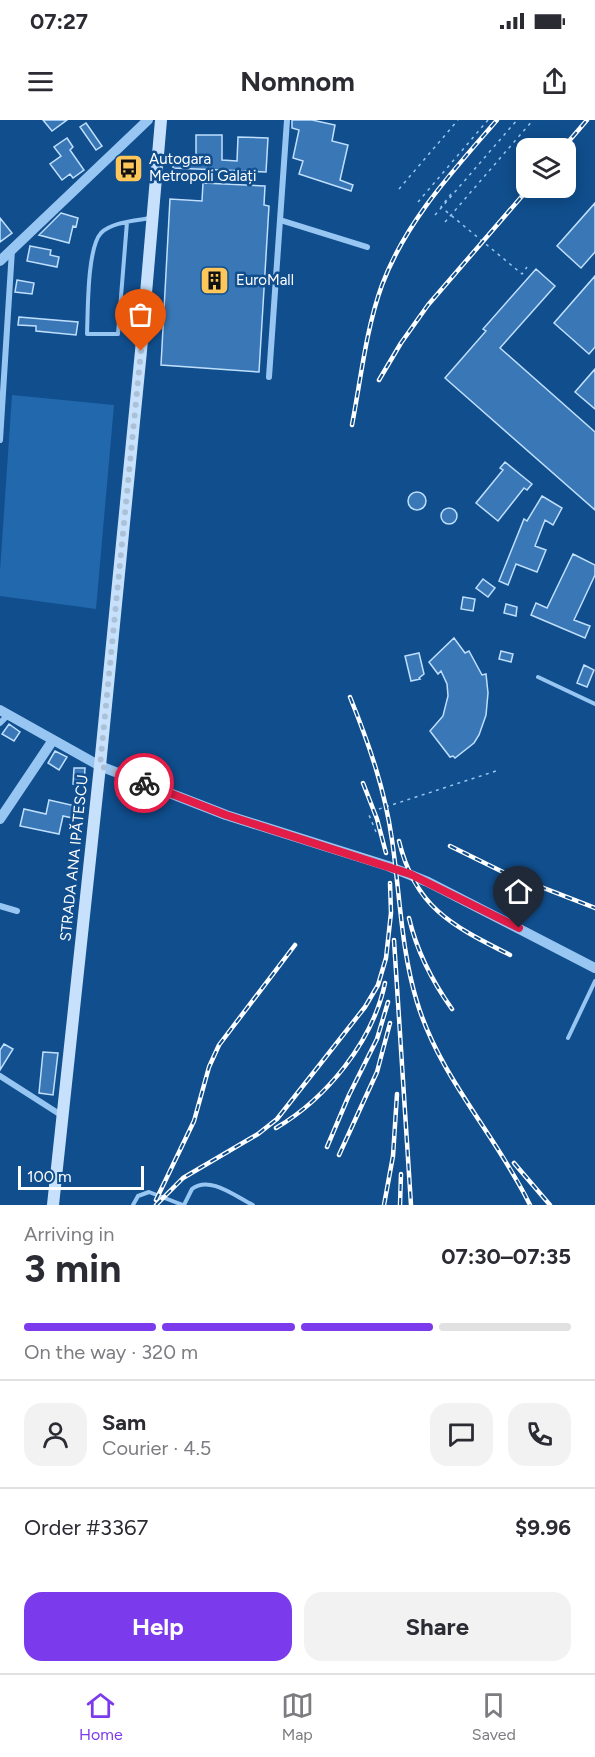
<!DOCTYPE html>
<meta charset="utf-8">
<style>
body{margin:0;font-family:Figtree,sans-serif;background:#f2f2f3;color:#2b2b33;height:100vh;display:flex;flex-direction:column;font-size:22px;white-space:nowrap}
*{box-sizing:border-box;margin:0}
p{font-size:20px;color:#7c7c81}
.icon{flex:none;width:33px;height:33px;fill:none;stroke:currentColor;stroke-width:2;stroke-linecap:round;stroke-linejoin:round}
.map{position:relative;height:1085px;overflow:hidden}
.side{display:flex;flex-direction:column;background:#fff;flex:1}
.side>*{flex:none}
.fabs{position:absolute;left:516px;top:18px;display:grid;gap:12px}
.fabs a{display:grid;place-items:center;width:60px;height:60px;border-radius:12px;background:#fff;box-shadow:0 3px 15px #0003;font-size:30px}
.scale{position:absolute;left:18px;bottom:15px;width:126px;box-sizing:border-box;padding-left:6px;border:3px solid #fff;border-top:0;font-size:16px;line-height:21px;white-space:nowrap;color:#fff;-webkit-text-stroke:4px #104e8d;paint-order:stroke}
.pin{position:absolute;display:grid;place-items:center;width:51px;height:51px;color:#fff;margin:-62px -26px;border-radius:50% 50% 50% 0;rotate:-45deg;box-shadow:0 0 6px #0007}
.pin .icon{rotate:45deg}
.courier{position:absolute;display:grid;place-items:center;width:60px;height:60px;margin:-30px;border:4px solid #e11d48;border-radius:50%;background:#fff;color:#222;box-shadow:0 2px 8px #0007}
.head em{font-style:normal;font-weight:700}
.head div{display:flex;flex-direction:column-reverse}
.head{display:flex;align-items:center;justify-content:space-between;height:102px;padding:0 24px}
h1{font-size:39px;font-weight:700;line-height:45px}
.bar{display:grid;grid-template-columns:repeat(4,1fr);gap:9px 6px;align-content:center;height:72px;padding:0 24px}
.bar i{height:8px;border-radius:4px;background:#e1e1e2}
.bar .current{background:#7c3aed}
.bar p{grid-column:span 4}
.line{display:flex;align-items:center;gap:15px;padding:0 24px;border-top:2px solid #e1e1e2}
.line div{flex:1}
.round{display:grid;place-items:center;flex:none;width:63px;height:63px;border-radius:18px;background:#f2f2f3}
.cta{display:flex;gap:12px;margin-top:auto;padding:12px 24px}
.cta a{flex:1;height:69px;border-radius:18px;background:#7c3aed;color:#fff;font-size:24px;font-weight:700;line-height:69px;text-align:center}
.cta a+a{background:#f2f2f3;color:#2b2b33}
.status{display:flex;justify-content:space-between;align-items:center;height:42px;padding:0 30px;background:#fff;direction:ltr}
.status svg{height:16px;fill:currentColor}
header{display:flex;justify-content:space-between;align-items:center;height:78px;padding:0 24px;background:#fff;font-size:27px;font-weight:700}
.menu{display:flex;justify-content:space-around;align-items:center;height:84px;border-top:2px solid #e1e1e2;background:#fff;font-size:16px;color:#7c7c81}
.menu a{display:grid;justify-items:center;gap:3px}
.menu .current{color:#7c3aed}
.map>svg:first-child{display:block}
</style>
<div class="status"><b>07:27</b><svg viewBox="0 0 49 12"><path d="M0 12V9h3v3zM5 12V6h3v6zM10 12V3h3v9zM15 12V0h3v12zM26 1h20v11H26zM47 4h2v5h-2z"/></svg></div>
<header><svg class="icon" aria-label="menu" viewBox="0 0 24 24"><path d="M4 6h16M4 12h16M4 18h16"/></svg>Nomnom<svg class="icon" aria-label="share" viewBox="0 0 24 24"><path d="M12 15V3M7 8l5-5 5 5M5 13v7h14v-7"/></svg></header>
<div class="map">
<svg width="595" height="1085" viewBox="0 0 595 1085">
<rect width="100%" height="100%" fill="#104e8d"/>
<!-- green -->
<path fill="#2268ac" d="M12,275L114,285L96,489L0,476V451Z"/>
<!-- building -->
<path fill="#3977b6" stroke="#bfdffd" stroke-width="1.5" d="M43,0H67L52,11Z
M292,0H312L335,5L332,21L348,25L340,60L353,65L351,71L299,54L303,41L293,38L299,10L292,8Z
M86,3L102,26L96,30L80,7Z
M196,15H222V40L237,41L238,17L268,18L266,52L173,48V38L196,39Z
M67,18L73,27L70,30L84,50L73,58L70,54L62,60L50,44L61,36L54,27Z
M203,63L265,66L264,85L269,86L259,252L161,245L170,79L202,81Z
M595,83V132L581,148L557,126Z
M61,93L78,98L76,107L73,106L69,123L39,115Z
M0,98L12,113L0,122Z
M30,126L51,130L50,135L59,137L57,147L27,141Z
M536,149L555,166L500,228L595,312V390L445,258L486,211L483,209Z
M595,156V227L589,234L554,203Z
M17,160L34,163L32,174L15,172Z
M19,197L78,202L76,215L36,211V206L18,205Z
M595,249V289L575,272Z
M505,342L532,364L527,370L524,368L498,401L476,383L503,350L500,348Z
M408 381a9 9 0 1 1 18 0a9 9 0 1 1-18 0Z
M542,376L562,388L553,405L545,400L535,426L546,430L537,452L516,444L508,465L499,461L524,399L527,401Z
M441 396a8 8 0 1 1 16 0a8 8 0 1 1-16 0Z
M573,434L595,445V455L574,500L590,506L585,518L531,495L536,483L547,488Z
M483,459L495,468L488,477L476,468Z
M463,477L475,479L473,491L461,489Z
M506,484L517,487L516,496L504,493Z
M454,518L465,533L469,531L482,555L486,554L488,573L486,595L479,615L474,623L455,638L453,636L450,637L430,611L443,596L448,576L447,564L441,551L438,554L429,542Z
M501,531L513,534L511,542L499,539Z
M419,533L424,554L419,558L420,559L411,561L405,536Z
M584,545L594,550L587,567L577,563Z
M9,604L20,612L14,621L2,614Z
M55,631L67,637L59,650L48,643Z
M74,648H85L84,665L73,664Z
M49,680L80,687L77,699L63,696L59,714L20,706L24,689L46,694Z
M4,924L13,929L0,950V930Z
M43,932L58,933L53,975L39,973Z"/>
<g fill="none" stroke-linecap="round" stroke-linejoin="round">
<!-- path -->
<path stroke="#98c6f2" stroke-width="1.5" stroke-dasharray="3 4.5" stroke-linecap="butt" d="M399,69L458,0
M451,74L441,87L522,154L527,147
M418,82L488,0
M435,95L517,0
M445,102L533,0
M376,712L369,695L376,690L496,651"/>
<!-- service -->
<path stroke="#98c6f2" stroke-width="4" d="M127,102L118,214H87C88,192 87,128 101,113C112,102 135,101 150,98
M538,557L595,584
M568,918L595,861
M133,1085L138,1076L149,1072L183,1085
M184,1085L192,1069C210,1055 236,1077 253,1085"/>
<!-- minor -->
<path stroke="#98c6f2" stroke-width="6" d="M280,100L367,127
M269,257L287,0
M0,320L12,130
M0,603L8,595
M0,786L17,791
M0,956L61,995"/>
<!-- tertiary -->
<path stroke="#98c6f2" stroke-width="10" d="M0,141L148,0
M0,590L100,646L226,695L388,746L428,762L595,848
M0,699L53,620"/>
<!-- secondary -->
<path stroke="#c7e1fc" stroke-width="12" d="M53,1085L100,646L141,231L161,0"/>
<defs>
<path id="rail" d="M563,28L587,0
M379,260L401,223L428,185L529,68
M352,305C361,258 366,209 382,165C406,101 453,51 497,0
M350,577C369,624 385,670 392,720C400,774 401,830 417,882C440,958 496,1015 530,1085
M363,663L377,699L386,733
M399,721C415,788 453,806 510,835
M450,726L505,753L595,788
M409,798C417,832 432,861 452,889
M394,820L411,1085
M276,1008C327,978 373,921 385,863
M327,1027L349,975L377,919L388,882
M339,1035L377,952L390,903
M514,1043L550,1085
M156,1080L194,1001L209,947L219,925L295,825
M156,1085L183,1058L258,1014L277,999L365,887L378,865L386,838L391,793L390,763
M384,1085L393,1036L397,974
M400,1085L401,1054"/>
</defs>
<!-- rail casing -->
<use href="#rail" stroke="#fff" stroke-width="4.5"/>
<!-- rail -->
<use href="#rail" stroke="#104e8d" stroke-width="2" stroke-dasharray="7" stroke-linecap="butt"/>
</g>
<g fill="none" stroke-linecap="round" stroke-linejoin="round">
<!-- done -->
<path stroke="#abc1d7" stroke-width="6" stroke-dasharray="0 10.8" d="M141,231L100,646L144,663"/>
<!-- route -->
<path stroke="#e11d48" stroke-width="8" d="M144,663L226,695L410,754L519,808"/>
</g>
<!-- icons -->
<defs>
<symbol id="bus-square" viewBox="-11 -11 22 22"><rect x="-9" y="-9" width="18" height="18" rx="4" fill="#ffc659" stroke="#104e8d"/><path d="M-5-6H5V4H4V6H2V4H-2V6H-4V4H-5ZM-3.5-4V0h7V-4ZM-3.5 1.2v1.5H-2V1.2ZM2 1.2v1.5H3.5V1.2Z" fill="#111"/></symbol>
<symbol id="building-square" viewBox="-11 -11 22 22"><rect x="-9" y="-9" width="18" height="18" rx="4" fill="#ffc659" stroke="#104e8d"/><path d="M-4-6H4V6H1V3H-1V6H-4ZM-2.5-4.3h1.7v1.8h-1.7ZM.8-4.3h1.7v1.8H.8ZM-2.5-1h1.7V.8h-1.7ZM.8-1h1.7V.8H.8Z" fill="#111"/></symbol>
</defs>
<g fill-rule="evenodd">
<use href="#bus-square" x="112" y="32" width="33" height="33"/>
<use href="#building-square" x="198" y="144" width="33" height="33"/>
</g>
<g text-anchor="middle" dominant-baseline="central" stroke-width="5" stroke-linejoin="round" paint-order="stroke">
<!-- poi labels -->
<g font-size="15" fill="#fff" stroke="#104e8d" text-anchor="start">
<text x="149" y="39">Autogara<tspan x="149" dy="17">Metropoli Galați</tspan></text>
<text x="236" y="160">EuroMall</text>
</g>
<!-- street labels -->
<g font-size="15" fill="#fff" stroke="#104e8d">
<text transform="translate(74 738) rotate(-84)">STRADA ANA IPĂTESCU</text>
</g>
</g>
</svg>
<div class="fabs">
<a><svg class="icon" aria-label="layers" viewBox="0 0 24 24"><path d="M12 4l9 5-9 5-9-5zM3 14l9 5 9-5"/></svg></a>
</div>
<div class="scale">100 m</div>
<div class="pin" style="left:141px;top:231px;background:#ea580c"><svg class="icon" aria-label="bag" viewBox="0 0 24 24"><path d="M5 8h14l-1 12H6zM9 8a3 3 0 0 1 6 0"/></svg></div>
<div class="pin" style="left:519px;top:808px;background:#1f2937"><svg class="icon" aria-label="home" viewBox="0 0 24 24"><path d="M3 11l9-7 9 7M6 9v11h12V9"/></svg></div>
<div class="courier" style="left:144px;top:663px"><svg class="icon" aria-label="bike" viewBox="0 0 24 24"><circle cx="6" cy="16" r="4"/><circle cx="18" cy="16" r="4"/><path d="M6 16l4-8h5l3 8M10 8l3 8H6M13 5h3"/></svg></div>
</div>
<section class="side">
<div class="head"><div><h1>3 min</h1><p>Arriving in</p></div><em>07:30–07:35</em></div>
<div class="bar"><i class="current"></i><i class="current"></i><i class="current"></i><i></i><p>On the way · 320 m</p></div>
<div class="line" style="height:108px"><a class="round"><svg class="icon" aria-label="person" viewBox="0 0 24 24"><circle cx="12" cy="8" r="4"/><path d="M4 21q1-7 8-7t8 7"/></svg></a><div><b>Sam</b><p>Courier · 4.5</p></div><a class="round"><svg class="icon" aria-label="chat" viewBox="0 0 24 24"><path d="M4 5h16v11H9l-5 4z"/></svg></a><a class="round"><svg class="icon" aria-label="phone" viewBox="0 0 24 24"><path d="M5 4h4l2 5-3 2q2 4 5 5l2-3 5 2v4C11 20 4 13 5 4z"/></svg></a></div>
<div class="line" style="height:78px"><div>Order #3367</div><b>$9.96</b></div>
<div class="cta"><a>Help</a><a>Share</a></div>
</section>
<nav class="menu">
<a class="current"><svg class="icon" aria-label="home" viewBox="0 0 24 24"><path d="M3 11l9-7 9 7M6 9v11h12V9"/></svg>Home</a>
<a><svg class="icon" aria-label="map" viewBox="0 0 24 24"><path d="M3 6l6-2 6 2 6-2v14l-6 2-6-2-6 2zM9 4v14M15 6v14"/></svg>Map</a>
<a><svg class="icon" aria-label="saved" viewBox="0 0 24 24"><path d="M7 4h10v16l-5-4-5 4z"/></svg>Saved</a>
</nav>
